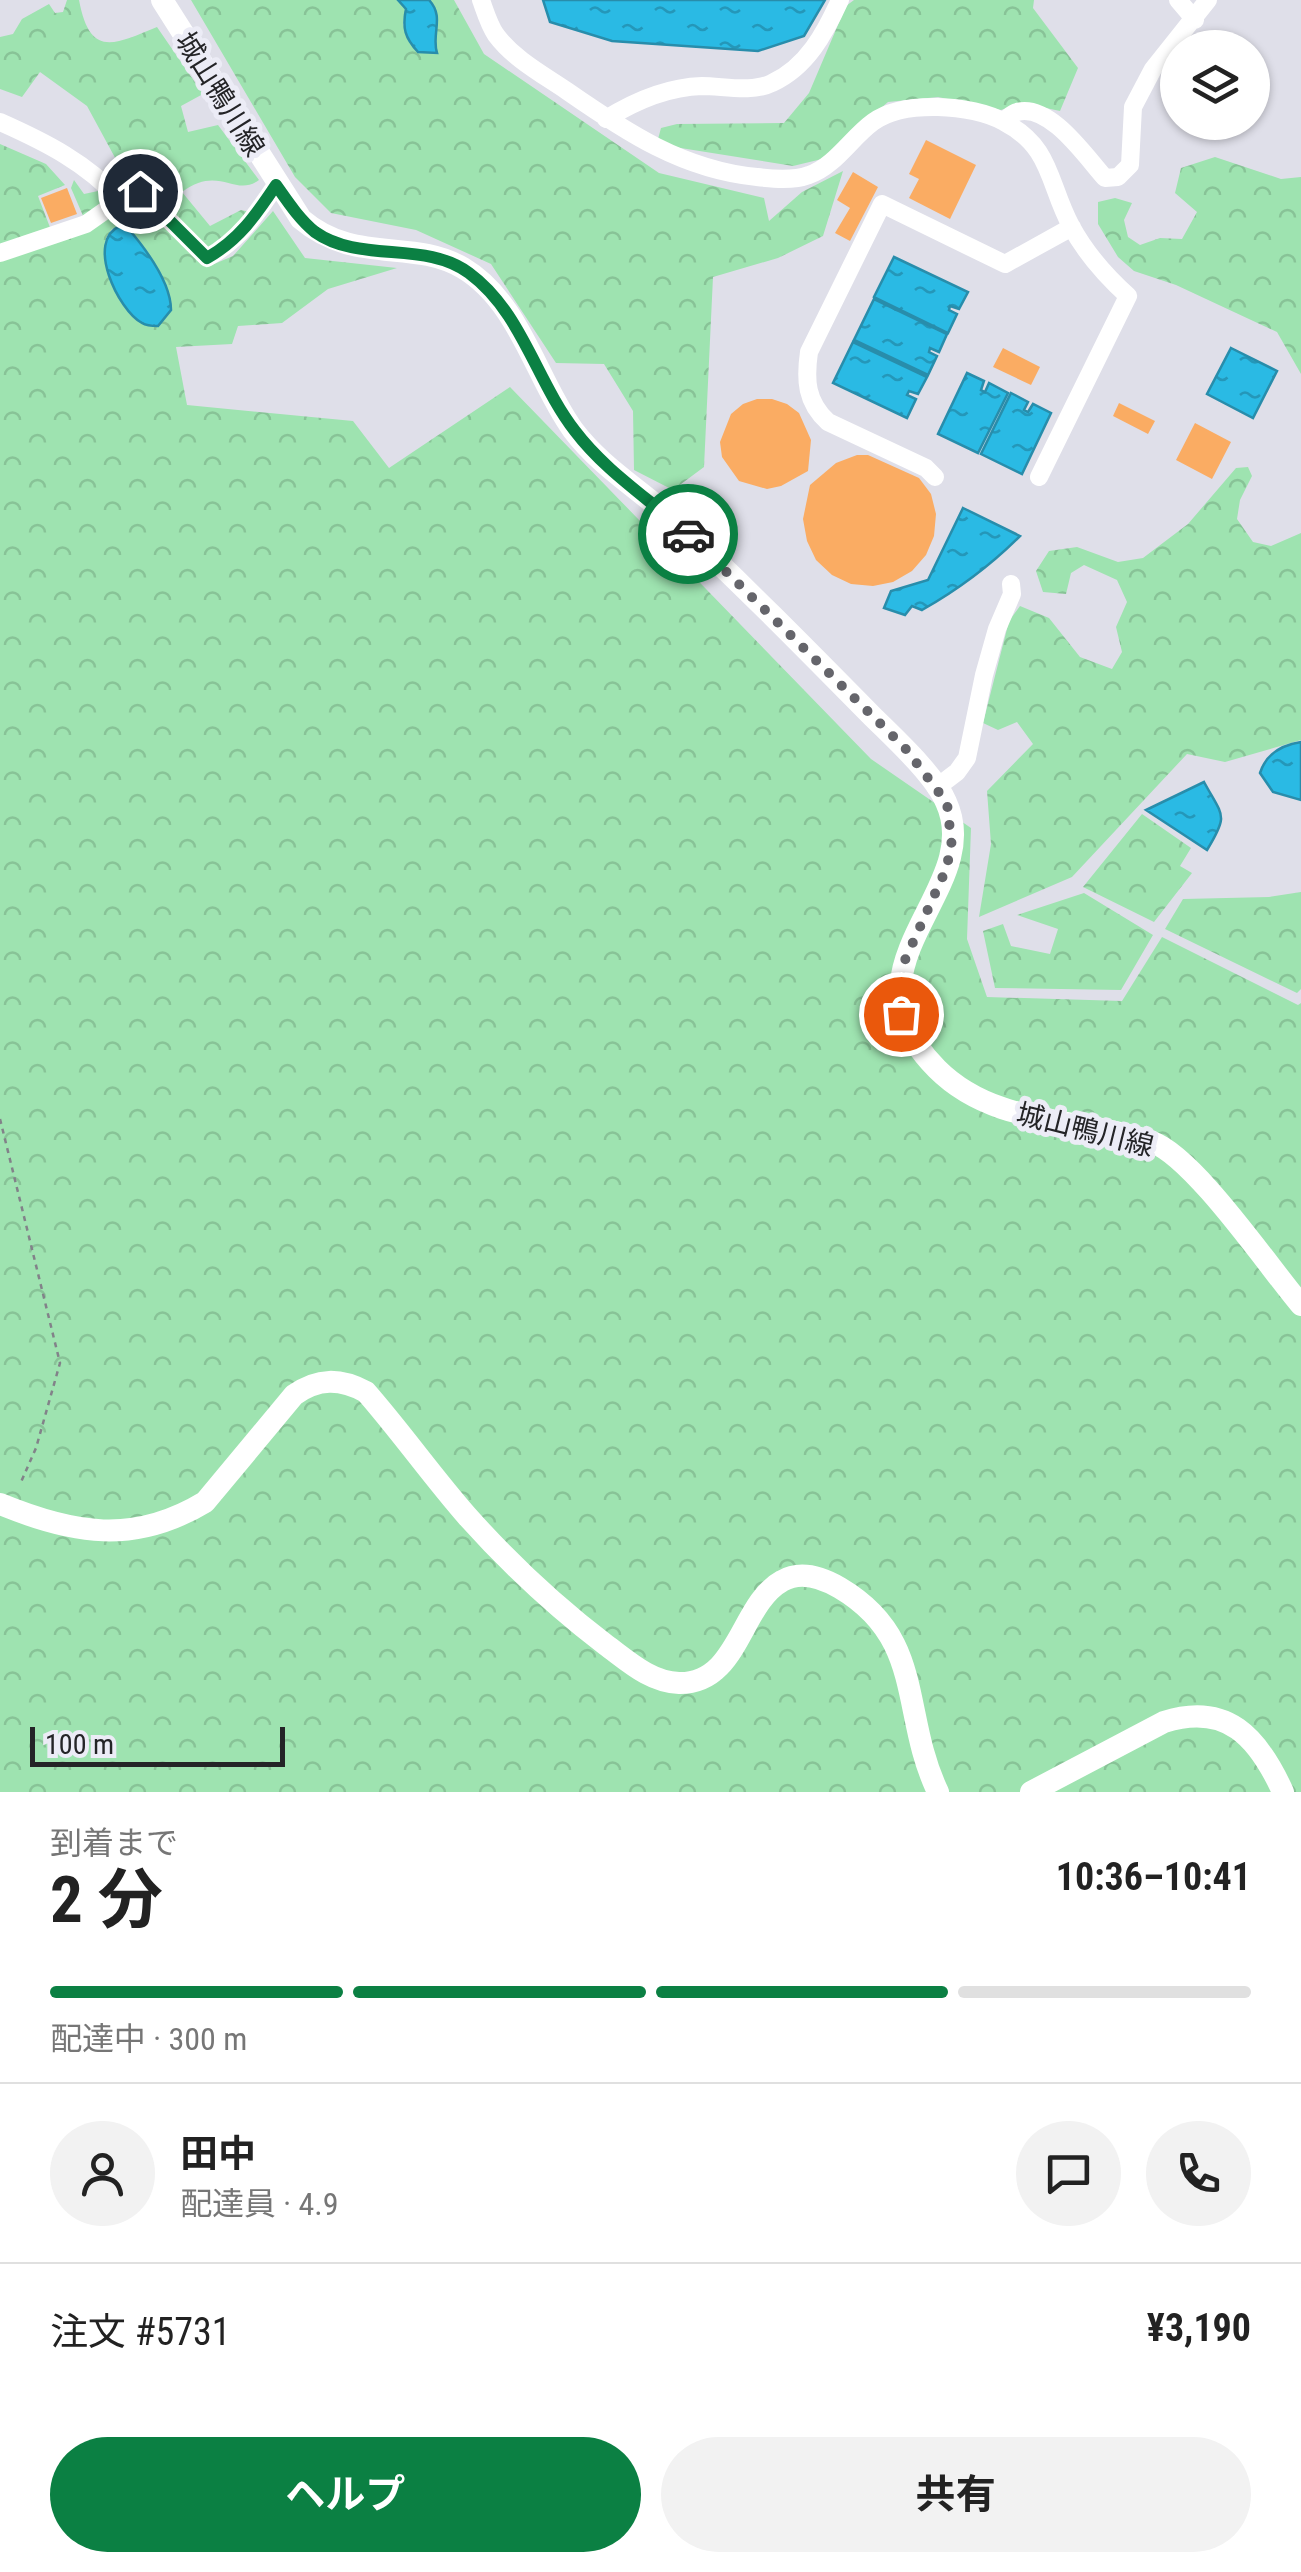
<!DOCTYPE html>
<html lang="ja">
<meta charset="utf-8">
<style>
body{margin:0;font-family:"Roboto Condensed","Noto Sans JP",sans-serif;background:#f2f2f2;color:#222;height:100vh;display:flex;flex-direction:column;font-size:38px;white-space:nowrap}
*{box-sizing:border-box;margin:0}
p{font-size:32px;color:#767676}
.icon{flex:none;width:55px;height:55px;fill:none;stroke:currentColor;stroke-width:2;stroke-linecap:round;stroke-linejoin:round}
.map{position:relative;height:1792px;overflow:hidden}
.panel{display:flex;flex-direction:column;background:#fff;flex:1}
.panel>*{flex:none}
.controls{position:absolute;left:1160px;top:30px;display:grid;gap:20px}
.controls a{display:grid;place-items:center;width:110px;height:110px;border-radius:50%;background:#fff;box-shadow:0 2px 8px #0004;font-size:50px}
.scale{position:absolute;left:30px;bottom:25px;width:255px;box-sizing:border-box;padding-left:10px;border:5px solid #242427;border-top:0;font-size:28px;line-height:35px;white-space:nowrap;color:#242427;-webkit-text-stroke:8px #ececf6;paint-order:stroke}
.pin{position:absolute;display:grid;place-items:center;width:85px;height:85px;color:#fff;margin:-42px;border:5px solid #fff;border-radius:50%;box-shadow:0 2px 10px #0007}
.courier{position:absolute;display:grid;place-items:center;width:100px;height:100px;margin:-50px;border:8px solid #0b8043;border-radius:50%;background:#fff;color:#222;box-shadow:0 2px 12px #0007}
.summary em{font-style:normal;font-weight:700}
.summary div{display:flex;flex-direction:column-reverse}
.summary{display:flex;align-items:center;justify-content:space-between;height:170px;padding:0 50px}
h1{font-size:65px;font-weight:700;line-height:75px}
.bar{display:grid;grid-template-columns:repeat(4,1fr);gap:15px 10px;align-content:center;height:120px;padding:0 50px}
.bar i{height:12px;border-radius:8px;background:#e0e0e0}
.bar .current{background:#0b8043}
.bar p{grid-column:span 4}
.line{display:flex;align-items:center;gap:25px;padding:0 50px;border-top:2px solid #e0e0e0}
.line div{flex:1}
.round{display:grid;place-items:center;flex:none;width:105px;height:105px;border-radius:52px;background:#f2f2f2}
.cta{display:flex;gap:20px;margin-top:auto;padding:20px 50px}
.cta a{flex:1;height:115px;border-radius:60px;background:#0b8043;color:#fff;font-size:40px;font-weight:700;line-height:115px;text-align:center}
.cta a+a{background:#f2f2f2;color:#222}
.map>svg:first-child{display:block}
</style>
<div class="map">
<svg width="1301" height="1792" viewBox="0 0 1301 1792">
<defs>
<pattern id="forest-crowns" width="20" height="18" patternUnits="userSpaceOnUse" patternTransform="scale(2.5)"><rect width="20" height="18" fill="#9ee3b0"/><path d="M2 6a3 3 0 1 1 6 0M12 15a3 3 0 1 1 6 0" fill="none" stroke="#88c397"/></pattern>
<pattern id="water-ripples" width="26" height="14" patternUnits="userSpaceOnUse" patternTransform="scale(2.5)"><rect width="26" height="14" fill="#2abae4"/><path d="M2 4q2-2 4 0t4 0M15 11q2-2 4 0t4 0" fill="none" stroke="#2497b9"/></pattern>
</defs>
<rect width="100%" height="100%" fill="#dfdfe9"/>
<!-- forest -->
<path fill="url(#forest-crowns)" fill-rule="evenodd" d="M67,0H79C90,58 113,45 157,27L203,94L181,106L188,132L218,125L259,180C235,198 219,164 182,192L210,226L241,210L250,212L228,237L206,249L147,183L119,165L87,106L40,72L22,97L0,89V37L13,34L22,19L49,4L55,13L63,12Z
M191,0H398L406,9L403,25L437,52L433,40L435,7L429,0H454L484,54L659,173L764,198L769,221L802,192L843,171L823,236L778,258L713,277L704,467L673,490L634,470L633,411L604,364L556,363L491,264L416,230L331,213L295,177Z
M854,0H1034L1033,8L1078,68L1060,111L1022,103L1001,110L938,97L888,102L822,159L793,166L668,146L658,139L661,128L677,124L784,123L809,93L846,6Z
M0,144L46,164L65,185L38,196L51,230L87,225L71,188L74,180L84,194L98,191L111,212L138,198L207,267L233,256L273,211L305,258L397,268L328,289L282,323L238,326L232,344L176,347L187,405L353,421L389,468L510,387L871,759L971,828L967,939L987,997L1122,1001L1162,937L1298,1005L1301,1003V1792H0ZM120,226L147,326L127,308L106,238L112,229Z
M1215,157L1281,179L1301,177V374L1277,332L1176,285L1134,271L1118,257L1098,224V202L1115,198L1132,203L1124,220L1128,237L1140,245L1160,238L1182,239L1197,212L1175,193L1181,168Z
M1248,467L1252,476L1240,500L1237,519L1253,542L1271,546L1301,533V740L1225,762L1187,754L1072,877L979,917L991,844L987,791L1033,744L1017,722L998,730L983,723L1009,621L1020,606L1049,618L1080,657L1112,669L1122,652L1116,627L1127,602L1117,580L1084,565L1071,573L1066,594L1043,592L1036,571L1049,551L1077,547L1118,562L1143,558L1188,524L1236,468Z
M1142,814L1191,848L1180,866L1192,873L1154,922L1083,887Z
M1301,892V989L1297,993L1165,929L1183,899L1269,897Z
M1084,893L1153,935L1121,990L995,988L983,931L1003,924L1011,946L1050,954L1058,929L1017,915Z"/>
<!-- water -->
<path fill="url(#water-ripples)" stroke="#288dab" stroke-width="2.5" d="M398,0H429C445,17 431,34 437,53L418,52C405,38 402,28 406,9Z
M543,0H825L804,36L758,51L612,41L550,22Z
M120,226L127,227C145,248 171,282 171,310L158,326C152,326 147,326 142,323C118,310 85,241 120,226Z
M894,257L968,292L959,309L950,306L949,310L957,314L948,333L874,297Z
M874,299L947,334L939,352L930,348L929,352L937,356L928,375L854,340Z
M853,342L927,377L918,394L909,391L907,395L916,399L907,418L833,383Z
M1231,348L1277,371L1253,418L1207,394Z
M967,373L984,381L981,390L985,392L989,383L1008,393L978,453L938,434Z
M1011,393L1028,402L1024,410L1028,412L1033,404L1051,413L1022,474L981,454Z
M963,508L1020,536C990,566 959,589 922,610L912,606L905,615L884,608L891,591L928,580Z
M1301,742V800L1273,792L1260,773C1266,754 1281,745 1301,742Z
M1204,782C1223,817 1229,814 1207,850L1146,810Z"/>
<!-- building -->
<path fill="#faac63" d="M926,140L976,165L950,219L909,198L919,179L909,174Z
M853,172L878,187L850,241L835,233L850,208L837,200Z
M67,188L77,214L51,223L41,198Z
M1003,348L1040,367L1031,385L993,367Z
M757,399H772L787,404L799,413L811,440L808,471L781,486L767,489L739,481L722,457L720,442L731,414L743,404Z
M1119,403L1155,421L1148,434L1113,416Z
M1195,423L1231,442L1212,479L1176,460Z
M857,455H868L919,478L931,494L936,514L934,536L926,555L912,571L893,582L873,586L851,584L832,575L816,560L807,541L803,519L810,485L836,463Z"/>
<g fill="none" stroke-linecap="round" stroke-linejoin="round">
<!-- path -->
<path stroke="#828289" stroke-width="2.5" stroke-dasharray="5 5" stroke-linecap="butt" d="M0,1119L60,1363L36,1448L21,1482"/>
<!-- minor -->
<path stroke="#fff" stroke-width="18" d="M481,0C485,11 489,25 496,35C514,59 542,74 567,91C626,132 683,170 757,177C773,179 793,181 809,175C835,166 851,138 873,122C903,100 972,104 1004,122C1052,147 1048,183 1071,226C1085,252 1107,277 1128,296L1039,477
M1178,0L1195,20
M606,119C635,101 667,87 702,86C723,86 752,93 772,83C807,67 825,33 840,0
M1003,121C1008,118 1012,113 1017,112C1050,103 1086,157 1105,178L1118,177L1130,165L1133,107L1153,69L1208,0
M0,122C45,142 87,163 120,200
M0,253L86,224L120,200L140,191L207,258C239,240 256,215 276,185
M935,477L926,468L828,422C806,402 805,380 809,352L882,204L1005,264L1072,227
M936,788L957,772L967,758L984,675L997,629L1012,594L1011,584"/>
<!-- major -->
<path stroke="#fff" stroke-width="22" d="M162,0L301,219C355,265 411,238 463,268C520,302 536,379 573,430C600,466 639,489 671,518C740,582 805,648 871,715C893,737 934,774 946,802C987,891 833,965 937,1069C995,1127 1079,1117 1152,1142C1194,1157 1268,1266 1301,1305
M0,1504C73,1534 134,1545 205,1502L294,1395C318,1378 340,1378 366,1392C401,1432 432,1476 467,1516C509,1563 556,1607 606,1645C628,1661 650,1682 679,1683C739,1684 740,1604 782,1581C801,1570 823,1578 840,1588C926,1639 900,1713 938,1792
M1031,1792L1164,1722C1227,1702 1258,1737 1283,1792"/>
</g>
<g fill="none" stroke-linecap="round" stroke-linejoin="round">
<!-- done -->
<path stroke="#65656b" stroke-width="10" stroke-dasharray="0 18" d="M688,534L905,748L947,803L952,848L943,876L905,960L900,988L901,1014"/>
<!-- route -->
<path stroke="#0b8043" stroke-width="12" d="M140,191L207,258C239,240 256,215 276,185C288,202 299,219 315,232C360,264 425,240 469,273C522,312 536,381 575,431C606,472 651,500 688,534"/>
</g>
<g text-anchor="middle" dominant-baseline="central" stroke-width="10" stroke-linejoin="round" paint-order="stroke">
<!-- street labels -->
<g font-size="28" fill="#242427" stroke="#ececf6">
<text transform="translate(220 94) rotate(58)">城山鴨川線</text>
<text transform="translate(1085 1130) rotate(14)">城山鴨川線</text>
</g>
</g>
</svg>
<div class="controls">
<a><svg class="icon" aria-label="layers" viewBox="0 0 24 24"><path d="M12 4l9 5-9 5-9-5zM3 14l9 5 9-5"/></svg></a>
</div>
<div class="scale">100 m</div>
<div class="pin" style="left:901px;top:1014px;background:#ea580c"><svg class="icon" aria-label="bag" viewBox="0 0 24 24"><path d="M5 8h14l-1 12H6zM9 8a3 3 0 0 1 6 0"/></svg></div>
<div class="pin" style="left:140px;top:191px;background:#1f2937"><svg class="icon" aria-label="home" viewBox="0 0 24 24"><path d="M3 11l9-7 9 7M6 9v11h12V9"/></svg></div>
<div class="courier" style="left:688px;top:534px"><svg class="icon" aria-label="car" viewBox="0 0 24 24"><path d="M5 17H2v-5l4-1 3-4h7l3 4 3 1v5h-3M9 17h6M6 11h13"/><circle cx="7" cy="17" r="2"/><circle cx="17" cy="17" r="2"/></svg></div>
</div>
<section class="panel">
<div class="summary"><div><h1>2 分</h1><p>到着まで</p></div><em>10:36–10:41</em></div>
<div class="bar"><i class="current"></i><i class="current"></i><i class="current"></i><i></i><p>配達中 · 300 m</p></div>
<div class="line" style="height:180px"><a class="round"><svg class="icon" aria-label="person" viewBox="0 0 24 24"><circle cx="12" cy="8" r="4"/><path d="M4 21q1-7 8-7t8 7"/></svg></a><div><b>田中</b><p>配達員 · 4.9</p></div><a class="round"><svg class="icon" aria-label="chat" viewBox="0 0 24 24"><path d="M4 5h16v11H9l-5 4z"/></svg></a><a class="round"><svg class="icon" aria-label="phone" viewBox="0 0 24 24"><path d="M5 4h4l2 5-3 2q2 4 5 5l2-3 5 2v4C11 20 4 13 5 4z"/></svg></a></div>
<div class="line" style="height:130px"><div>注文 #5731</div><b>¥3,190</b></div>
<div class="cta"><a>ヘルプ</a><a>共有</a></div>
</section>
